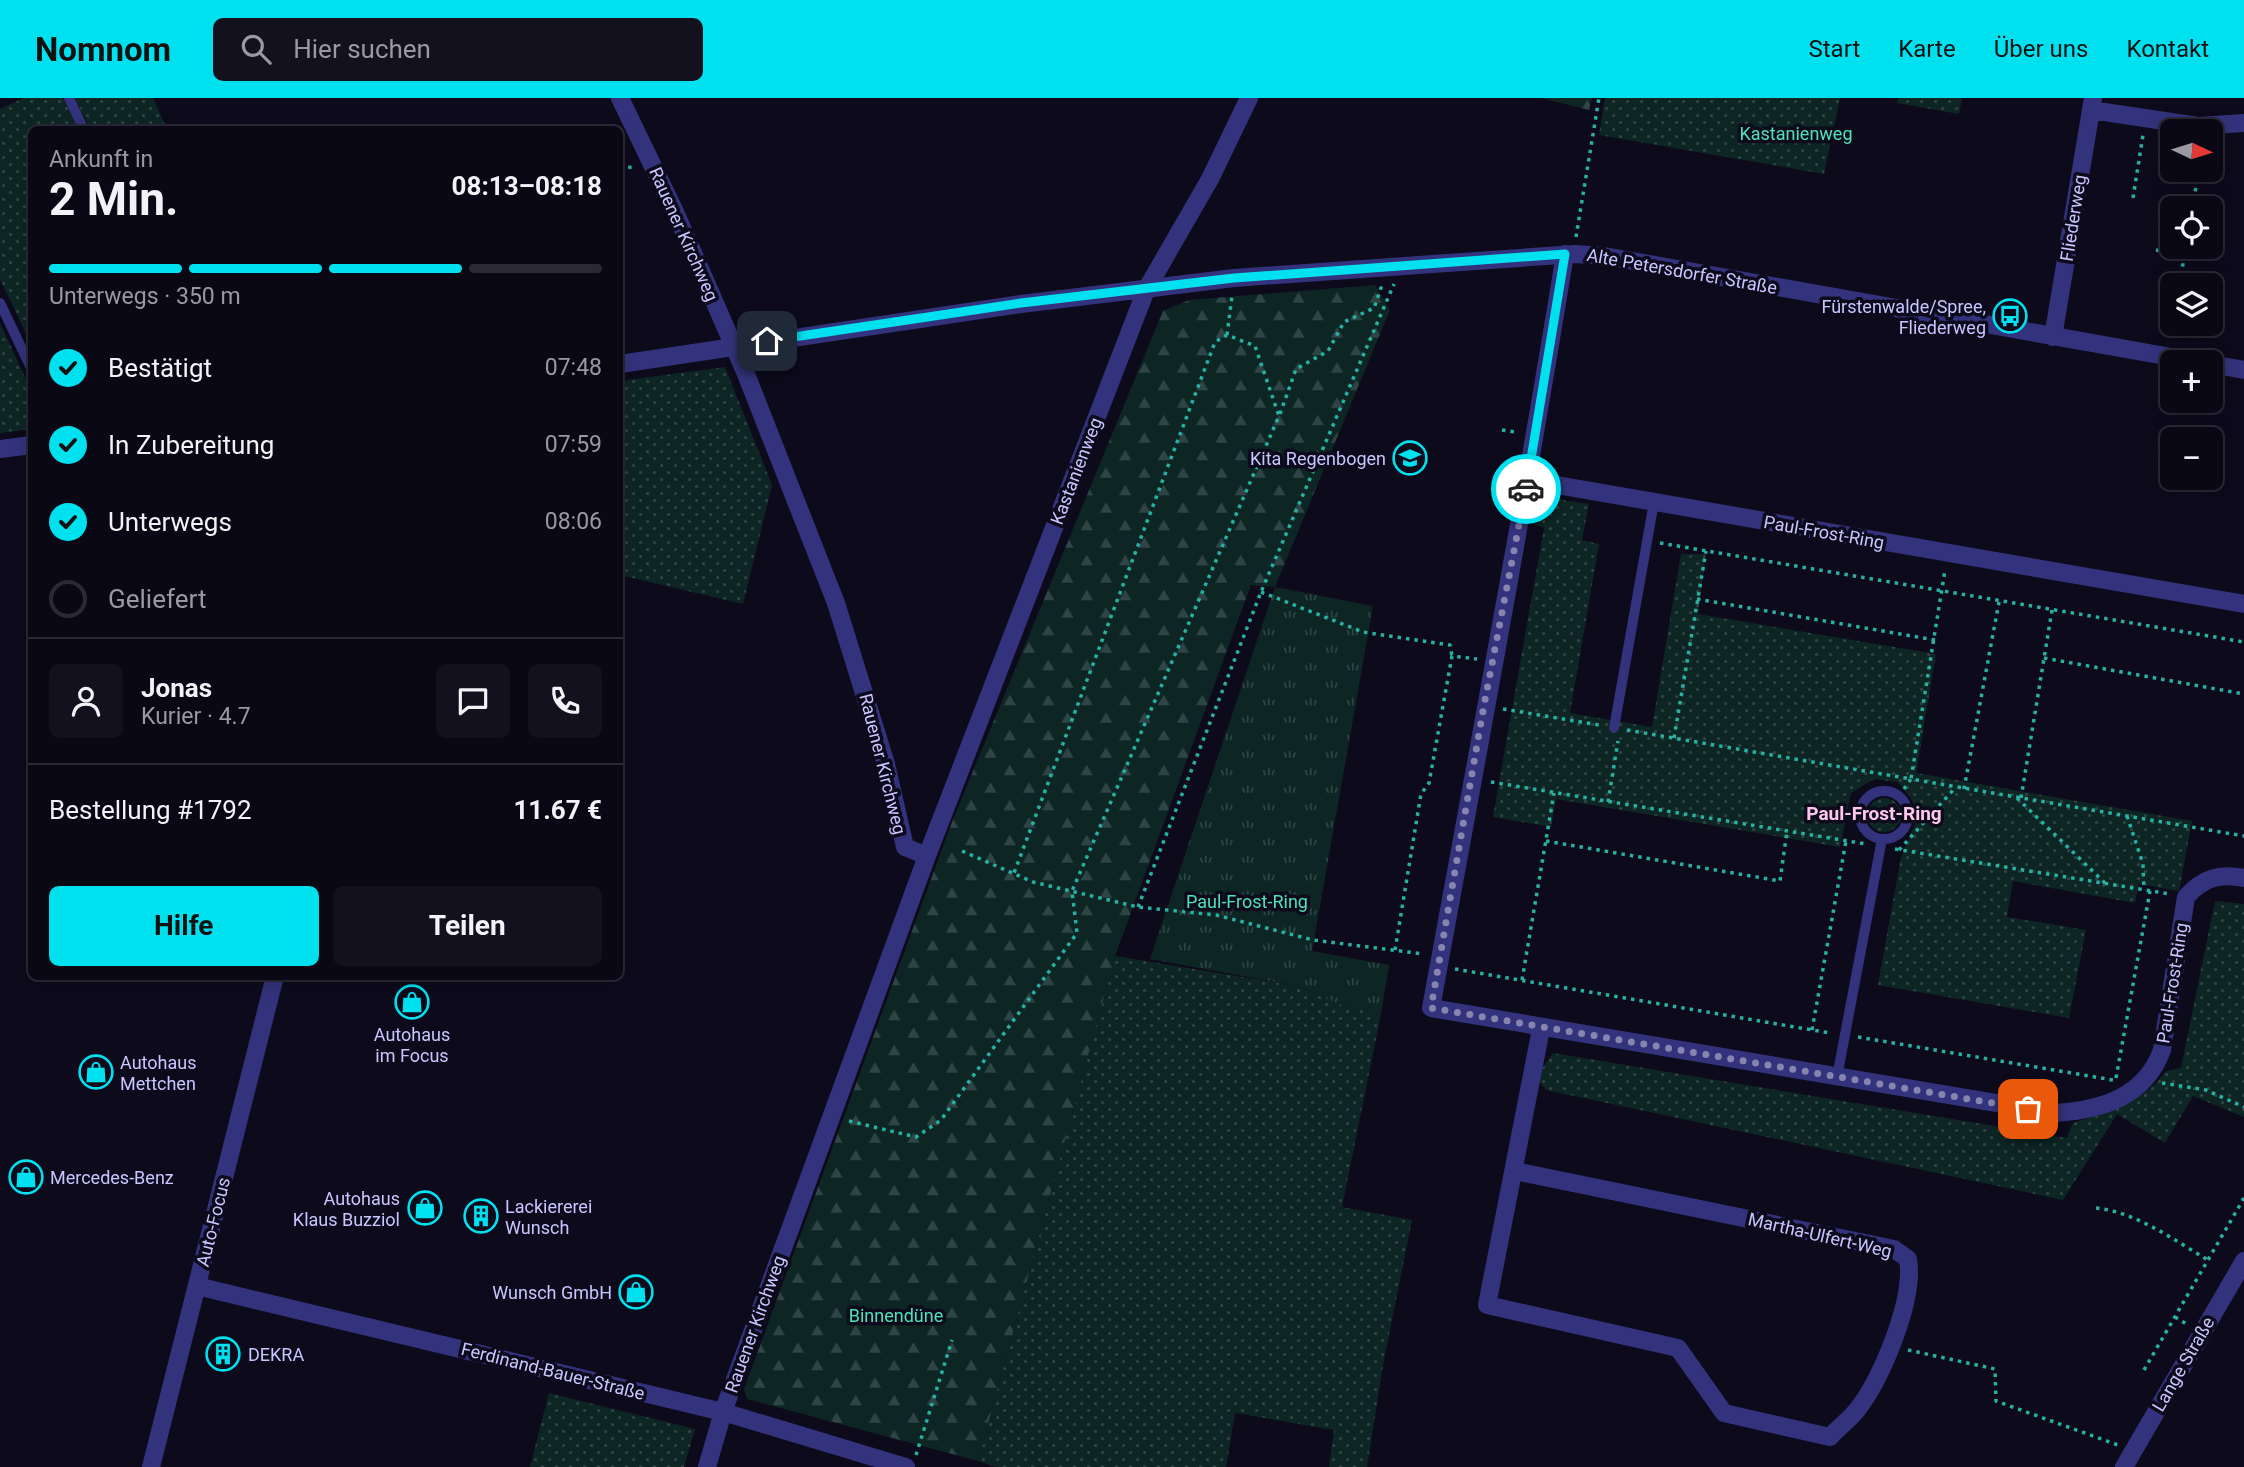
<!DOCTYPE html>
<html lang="de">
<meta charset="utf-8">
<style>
body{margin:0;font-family:Roboto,sans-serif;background:#13111e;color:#f1f3f6;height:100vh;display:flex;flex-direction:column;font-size:26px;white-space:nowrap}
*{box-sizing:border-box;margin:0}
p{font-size:23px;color:#999aa0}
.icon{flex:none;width:38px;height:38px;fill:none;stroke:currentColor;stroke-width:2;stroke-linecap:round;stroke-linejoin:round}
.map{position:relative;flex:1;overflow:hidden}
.side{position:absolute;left:28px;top:28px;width:595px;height:854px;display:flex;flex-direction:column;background:#0a0815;border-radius:10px;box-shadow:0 4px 18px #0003,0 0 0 2px #2a2934}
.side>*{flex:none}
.needle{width:46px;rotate:94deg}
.buttons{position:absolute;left:2160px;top:21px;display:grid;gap:14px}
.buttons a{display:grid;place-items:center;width:63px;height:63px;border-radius:10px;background:#0a0815;box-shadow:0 4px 18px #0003,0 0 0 2px #2a2934;font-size:35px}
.pin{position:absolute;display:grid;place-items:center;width:60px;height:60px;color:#fff;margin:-30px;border-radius:14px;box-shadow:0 4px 10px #0006}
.courier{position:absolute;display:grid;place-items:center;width:70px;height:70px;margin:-35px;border:5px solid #00e1f0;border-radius:50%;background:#fff;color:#222;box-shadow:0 2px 9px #0007}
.summary em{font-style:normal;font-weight:700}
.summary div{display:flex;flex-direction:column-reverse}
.summary{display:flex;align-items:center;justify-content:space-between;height:119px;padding:0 21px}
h1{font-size:46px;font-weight:700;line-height:52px}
.bar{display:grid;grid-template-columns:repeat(4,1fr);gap:10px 7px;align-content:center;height:84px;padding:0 21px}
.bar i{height:9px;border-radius:5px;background:#2a2934}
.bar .selected{background:#00e1f0}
.bar p{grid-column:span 4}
.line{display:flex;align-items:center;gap:18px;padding:0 21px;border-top:2px solid #2a2934}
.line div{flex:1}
.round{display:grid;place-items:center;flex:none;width:74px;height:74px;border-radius:10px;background:#13111e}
ol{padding:0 21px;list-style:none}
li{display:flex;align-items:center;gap:21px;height:77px}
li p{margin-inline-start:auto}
li .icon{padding:7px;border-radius:50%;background:#00e1f0;color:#111;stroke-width:4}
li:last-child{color:#999aa0}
li i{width:38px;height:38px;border:4px solid #2a2934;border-radius:50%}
.primary-button{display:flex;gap:14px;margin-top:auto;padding:14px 21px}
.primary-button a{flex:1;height:80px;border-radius:10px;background:#00e1f0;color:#111;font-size:28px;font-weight:700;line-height:80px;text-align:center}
.primary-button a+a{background:#13111e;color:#f1f3f6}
header{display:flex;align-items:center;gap:42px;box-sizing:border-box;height:98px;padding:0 35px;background:#00e1f0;color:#111}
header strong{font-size:33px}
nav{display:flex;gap:38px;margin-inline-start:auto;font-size:24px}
.search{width:490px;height:63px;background:#13111e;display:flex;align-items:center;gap:18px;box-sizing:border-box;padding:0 24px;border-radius:10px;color:#999aa0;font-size:26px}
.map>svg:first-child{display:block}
</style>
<header>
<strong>Nomnom</strong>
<div class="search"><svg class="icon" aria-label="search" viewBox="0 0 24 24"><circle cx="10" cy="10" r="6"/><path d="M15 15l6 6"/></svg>Hier suchen</div>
<nav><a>Start</a><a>Karte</a><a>Über uns</a><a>Kontakt</a></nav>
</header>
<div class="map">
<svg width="2244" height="1369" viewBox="0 0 2244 1369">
<defs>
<pattern id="grass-dots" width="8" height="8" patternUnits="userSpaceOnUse" patternTransform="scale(1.75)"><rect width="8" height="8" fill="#0d2624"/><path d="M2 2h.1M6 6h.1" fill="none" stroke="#2f4445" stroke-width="1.8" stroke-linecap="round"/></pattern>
<pattern id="forest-firs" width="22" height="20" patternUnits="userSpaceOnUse" patternTransform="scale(1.75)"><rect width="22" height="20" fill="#0d2624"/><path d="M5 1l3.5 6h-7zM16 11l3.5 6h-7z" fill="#2f4445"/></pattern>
<pattern id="park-tufts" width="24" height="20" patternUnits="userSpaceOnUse" patternTransform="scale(1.75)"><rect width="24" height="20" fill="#0d2624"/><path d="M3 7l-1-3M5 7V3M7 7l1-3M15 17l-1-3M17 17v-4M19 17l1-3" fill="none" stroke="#2f4445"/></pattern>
</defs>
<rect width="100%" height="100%" fill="#0d0a1c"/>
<!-- grass -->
<path fill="url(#grass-dots)" d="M24,0H63L78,31L32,32L31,246L0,181V11Z
M75,0H153L167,31H90Z
M1605,0H1840L1824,76L1599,37Z
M1898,0H1962L1959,16L1897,5Z
M0,225L31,292V331L0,335Z
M725,269L772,387L743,506L620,477V283Z
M1549,400L1589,406L1582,442L1599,446L1570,615L1652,629L1681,456H1706L1698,516L1936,556L1916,675L2192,723L2179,793L2139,786L2135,805L2013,783L2007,819L2086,832L2069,920L1878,887L1901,759L1918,719L1912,702L1898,684L1874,681L1851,695L1840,749L1556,701L1551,729L1493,719L1544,430L1533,426L1540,402Z
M1867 717a17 17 0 1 1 34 0a17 17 0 1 1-34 0Z
M2215,803L2244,806V1019L2193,998L2165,1045L2117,1016L2063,1102L1546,992L1539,983L1541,972L1553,955L2067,1040L2073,1025C2109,1013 2142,1005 2166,973L2181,970Z
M1115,858L1298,888L1346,909L1381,916L1342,1109L1412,1122L1383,1267L1367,1369H1329L1334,1332L1235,1315L1226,1369H995L978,1363Z
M549,1295L695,1331L684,1369H530Z"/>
<!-- forest -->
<path fill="url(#forest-firs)" d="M1541,0H1592L1589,12Z
M1375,187L1390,212L1275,489L1251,487L1115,858L978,1363L747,1301L744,1291L952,724L1163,213L1189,202Z"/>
<!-- park -->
<path fill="url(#park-tufts)" d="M1275,489L1373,508L1312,853L1389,867L1381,916L1346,909L1298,888L1150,861Z"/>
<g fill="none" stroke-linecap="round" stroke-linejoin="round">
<!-- path -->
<path stroke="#28b0a3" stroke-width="3.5" stroke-dasharray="3.5 5" stroke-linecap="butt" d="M620,72L635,68
M2133,100L2143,37
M2192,110L2196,89
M1576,139L1599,0
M2156,152L2185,157
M2181,177L2186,149
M1227,237L1232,198
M1280,316L1296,271L1328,253L1344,224L1374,210L1382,187
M1502,332L1516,334
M1660,445L2244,544
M1261,494L1363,534L1450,547L1452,558
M1697,501L1935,542
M2044,560L2244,596
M1503,611L1599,627
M1627,632L1911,681L1945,472
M1674,640L1706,453
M1491,684L1866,746
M1964,691L1999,504
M1899,698L1911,681L2244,738
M2017,700L2105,785
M2021,700L2052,512
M1608,704L1618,643
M2127,718L2143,766L2144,792
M1546,743L1780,783L1787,733
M1895,751L2170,796
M1899,752L1956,689
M962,753L1033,784L1138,809L1216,817L1313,842L1424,856
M1138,809L1261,494L1394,186
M1395,852L1421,696L1429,685L1452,558L1477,561
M1455,871L1830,935
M1522,882L1554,695
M1812,932L1846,743
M1858,939L2113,982
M2116,980L2150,793
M2162,985L2206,992L2244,1009
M849,1023L916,1039L941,1022L1077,835L1072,793L1279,318L1255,248L1227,237L1215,244L1014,775
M2096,1110C2136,1114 2174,1142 2208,1162
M2175,1219L2188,1227
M1908,1252L1995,1271L1996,1303L2118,1347
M2144,1272L2244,1100
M916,1357L952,1242"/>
<!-- lane -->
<path stroke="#33337d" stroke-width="10" d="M69,0L84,32
M0,205L32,272
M1614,630L1654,404
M1860 717a24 24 0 1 1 48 0a24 24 0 1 1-48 0Z
M1837,979L1882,741"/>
<!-- street -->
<path stroke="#33337d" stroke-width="18" d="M620,0L676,116L746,276L836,505L886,666L905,749L927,758
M2091,12L2198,28L2244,25
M1565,156C1524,408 1477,659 1431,910L2055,1015C2102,1012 2145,999 2162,952L2186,799C2203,780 2219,775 2244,780
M2053,239L2093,0
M620,266L1021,206L1234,180L1575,156L1604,158L2199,264
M2210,266L2244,272
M0,351L32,347
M1528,382L2244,506
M1515,1073L1894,1151L1908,1161C1915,1201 1882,1280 1857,1312C1849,1322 1838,1330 1830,1339L1724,1315L1678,1250L1487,1207L1541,931
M197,1188L723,1314L906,1369
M151,1369L275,878
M707,1369L723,1314L927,758L1146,192L1210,81L1249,0
M2124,1369L2244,1163"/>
</g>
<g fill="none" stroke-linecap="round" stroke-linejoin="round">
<!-- done -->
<path stroke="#8784b0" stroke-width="7" stroke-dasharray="0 12.6" d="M1526,391L1484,607L1431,910L2028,1011"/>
<!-- route -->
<path stroke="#00e1f0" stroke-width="9" d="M767,243L1021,205L1234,180L1565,156L1526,391"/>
</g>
<!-- icons -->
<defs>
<symbol id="bus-ring" viewBox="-11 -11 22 22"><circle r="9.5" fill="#0d0a1c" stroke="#00e1f0" stroke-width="1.5"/><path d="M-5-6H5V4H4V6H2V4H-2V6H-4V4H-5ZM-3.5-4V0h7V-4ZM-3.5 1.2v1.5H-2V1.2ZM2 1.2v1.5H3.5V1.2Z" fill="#00e1f0"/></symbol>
<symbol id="school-ring" viewBox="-11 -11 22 22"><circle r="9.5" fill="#0d0a1c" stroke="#00e1f0" stroke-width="1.5"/><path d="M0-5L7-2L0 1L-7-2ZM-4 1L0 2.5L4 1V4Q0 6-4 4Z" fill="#00e1f0"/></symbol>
<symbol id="shop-ring" viewBox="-11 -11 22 22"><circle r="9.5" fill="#0d0a1c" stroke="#00e1f0" stroke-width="1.5"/><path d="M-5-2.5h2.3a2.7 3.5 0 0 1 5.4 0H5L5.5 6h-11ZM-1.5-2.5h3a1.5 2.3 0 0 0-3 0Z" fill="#00e1f0"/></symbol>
<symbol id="building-ring" viewBox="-11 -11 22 22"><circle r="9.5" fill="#0d0a1c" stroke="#00e1f0" stroke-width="1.5"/><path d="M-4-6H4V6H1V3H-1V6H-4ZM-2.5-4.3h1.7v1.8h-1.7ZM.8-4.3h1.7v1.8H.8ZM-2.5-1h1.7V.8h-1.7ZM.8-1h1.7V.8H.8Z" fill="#00e1f0"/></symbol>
</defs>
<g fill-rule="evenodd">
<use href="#bus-ring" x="1991" y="199" width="38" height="38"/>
<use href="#school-ring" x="1391" y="341" width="38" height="38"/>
<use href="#shop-ring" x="393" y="885" width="38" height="38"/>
<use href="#shop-ring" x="77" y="955" width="38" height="38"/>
<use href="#shop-ring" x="7" y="1060" width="38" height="38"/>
<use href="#shop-ring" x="406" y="1091" width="38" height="38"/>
<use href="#building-ring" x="462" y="1099" width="38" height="38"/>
<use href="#shop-ring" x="617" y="1175" width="38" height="38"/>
<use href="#building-ring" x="204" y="1237" width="38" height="38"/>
</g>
<g text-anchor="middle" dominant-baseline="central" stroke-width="7" stroke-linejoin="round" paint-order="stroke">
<!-- park labels -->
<g font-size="18" fill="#4ee2b8" stroke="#0d0a1c">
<text x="1796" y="35">Kastanienweg</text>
<text x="1247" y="803">Paul-Frost-Ring</text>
<text x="896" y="1217">Binnendüne</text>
</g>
<!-- street labels -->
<g font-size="18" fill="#c9c5ff" stroke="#0d0a1c">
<text transform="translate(2073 120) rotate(-81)">Fliederweg</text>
<text transform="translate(684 136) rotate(66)">Rauener Kirchweg</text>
<text transform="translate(1682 173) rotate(10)">Alte Petersdorfer Straße</text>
<text transform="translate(1076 373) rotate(-69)">Kastanienweg</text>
<text transform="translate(1824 434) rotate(10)">Paul-Frost-Ring</text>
<text transform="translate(883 666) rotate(76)">Rauener Kirchweg</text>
<text transform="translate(2172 885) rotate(-81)">Paul-Frost-Ring</text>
<text transform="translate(213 1124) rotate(-76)">Auto-Focus</text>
<text transform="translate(1820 1137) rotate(13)">Martha-Ulfert-Weg</text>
<text transform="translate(755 1226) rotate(-70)">Rauener Kirchweg</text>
<text transform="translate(2183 1266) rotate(-60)">Lange Straße</text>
<text transform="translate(553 1273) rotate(14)">Ferdinand-Bauer-Straße</text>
</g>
<!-- poi labels -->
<g font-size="18" fill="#c9c5ff" stroke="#0d0a1c" text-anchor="end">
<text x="1986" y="208">Fürstenwalde/Spree,<tspan x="1986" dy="21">Fliederweg</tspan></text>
<text x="1386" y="360">Kita Regenbogen</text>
<text x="412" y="936" text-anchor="middle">Autohaus<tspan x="412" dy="21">im Focus</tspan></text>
<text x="120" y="964" text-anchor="start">Autohaus<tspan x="120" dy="21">Mettchen</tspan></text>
<text x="50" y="1079" text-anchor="start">Mercedes-Benz</text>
<text x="400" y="1100">Autohaus<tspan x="400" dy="21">Klaus Buzziol</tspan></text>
<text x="505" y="1108" text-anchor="start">Lackiererei<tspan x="505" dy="21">Wunsch</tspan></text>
<text x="612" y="1194">Wunsch GmbH</text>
<text x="248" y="1256" text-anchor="start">DEKRA</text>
</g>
<!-- neighbourhood labels -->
<g font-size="19" font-weight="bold" fill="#ffc7ed" stroke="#0d0a1c">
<text x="1874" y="715">Paul-Frost-Ring</text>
</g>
</g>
</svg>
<div class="buttons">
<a><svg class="needle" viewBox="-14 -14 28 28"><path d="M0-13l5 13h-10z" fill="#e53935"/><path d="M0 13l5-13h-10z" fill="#999aa0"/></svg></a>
<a><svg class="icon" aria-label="locate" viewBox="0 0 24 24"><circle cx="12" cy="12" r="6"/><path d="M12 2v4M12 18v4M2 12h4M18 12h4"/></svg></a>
<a><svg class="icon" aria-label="layers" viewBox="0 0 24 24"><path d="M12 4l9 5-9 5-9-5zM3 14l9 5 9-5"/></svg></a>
<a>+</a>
<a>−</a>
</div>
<div class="pin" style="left:2028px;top:1011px;background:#ea580c"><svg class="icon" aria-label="bag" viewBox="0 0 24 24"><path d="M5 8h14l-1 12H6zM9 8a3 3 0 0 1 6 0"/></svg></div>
<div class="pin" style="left:767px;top:243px;background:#1f2937"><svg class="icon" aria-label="home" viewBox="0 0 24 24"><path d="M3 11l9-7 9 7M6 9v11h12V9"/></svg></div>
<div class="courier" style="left:1526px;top:391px"><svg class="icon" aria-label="car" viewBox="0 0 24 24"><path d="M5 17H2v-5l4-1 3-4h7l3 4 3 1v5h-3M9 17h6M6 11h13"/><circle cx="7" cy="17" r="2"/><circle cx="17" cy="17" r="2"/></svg></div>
<section class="side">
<div class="summary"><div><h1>2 Min.</h1><p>Ankunft in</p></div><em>08:13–08:18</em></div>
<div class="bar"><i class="selected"></i><i class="selected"></i><i class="selected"></i><i></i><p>Unterwegs · 350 m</p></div>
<ol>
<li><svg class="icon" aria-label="check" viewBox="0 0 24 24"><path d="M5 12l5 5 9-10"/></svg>Bestätigt<p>07:48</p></li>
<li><svg class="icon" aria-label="check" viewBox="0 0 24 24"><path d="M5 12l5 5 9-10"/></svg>In Zubereitung<p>07:59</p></li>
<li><svg class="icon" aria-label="check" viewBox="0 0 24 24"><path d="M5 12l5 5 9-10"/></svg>Unterwegs<p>08:06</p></li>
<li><i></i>Geliefert</li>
</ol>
<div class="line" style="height:126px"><a class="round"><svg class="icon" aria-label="person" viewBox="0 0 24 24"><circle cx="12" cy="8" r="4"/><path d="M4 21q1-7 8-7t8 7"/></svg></a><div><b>Jonas</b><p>Kurier · 4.7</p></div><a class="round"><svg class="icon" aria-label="chat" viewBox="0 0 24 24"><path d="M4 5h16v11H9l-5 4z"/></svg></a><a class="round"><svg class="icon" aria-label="phone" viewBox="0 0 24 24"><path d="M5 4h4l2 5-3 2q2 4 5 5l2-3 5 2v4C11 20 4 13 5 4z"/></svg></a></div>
<div class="line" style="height:91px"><div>Bestellung #1792</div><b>11.67 €</b></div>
<div class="primary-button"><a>Hilfe</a><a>Teilen</a></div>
</section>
</div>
